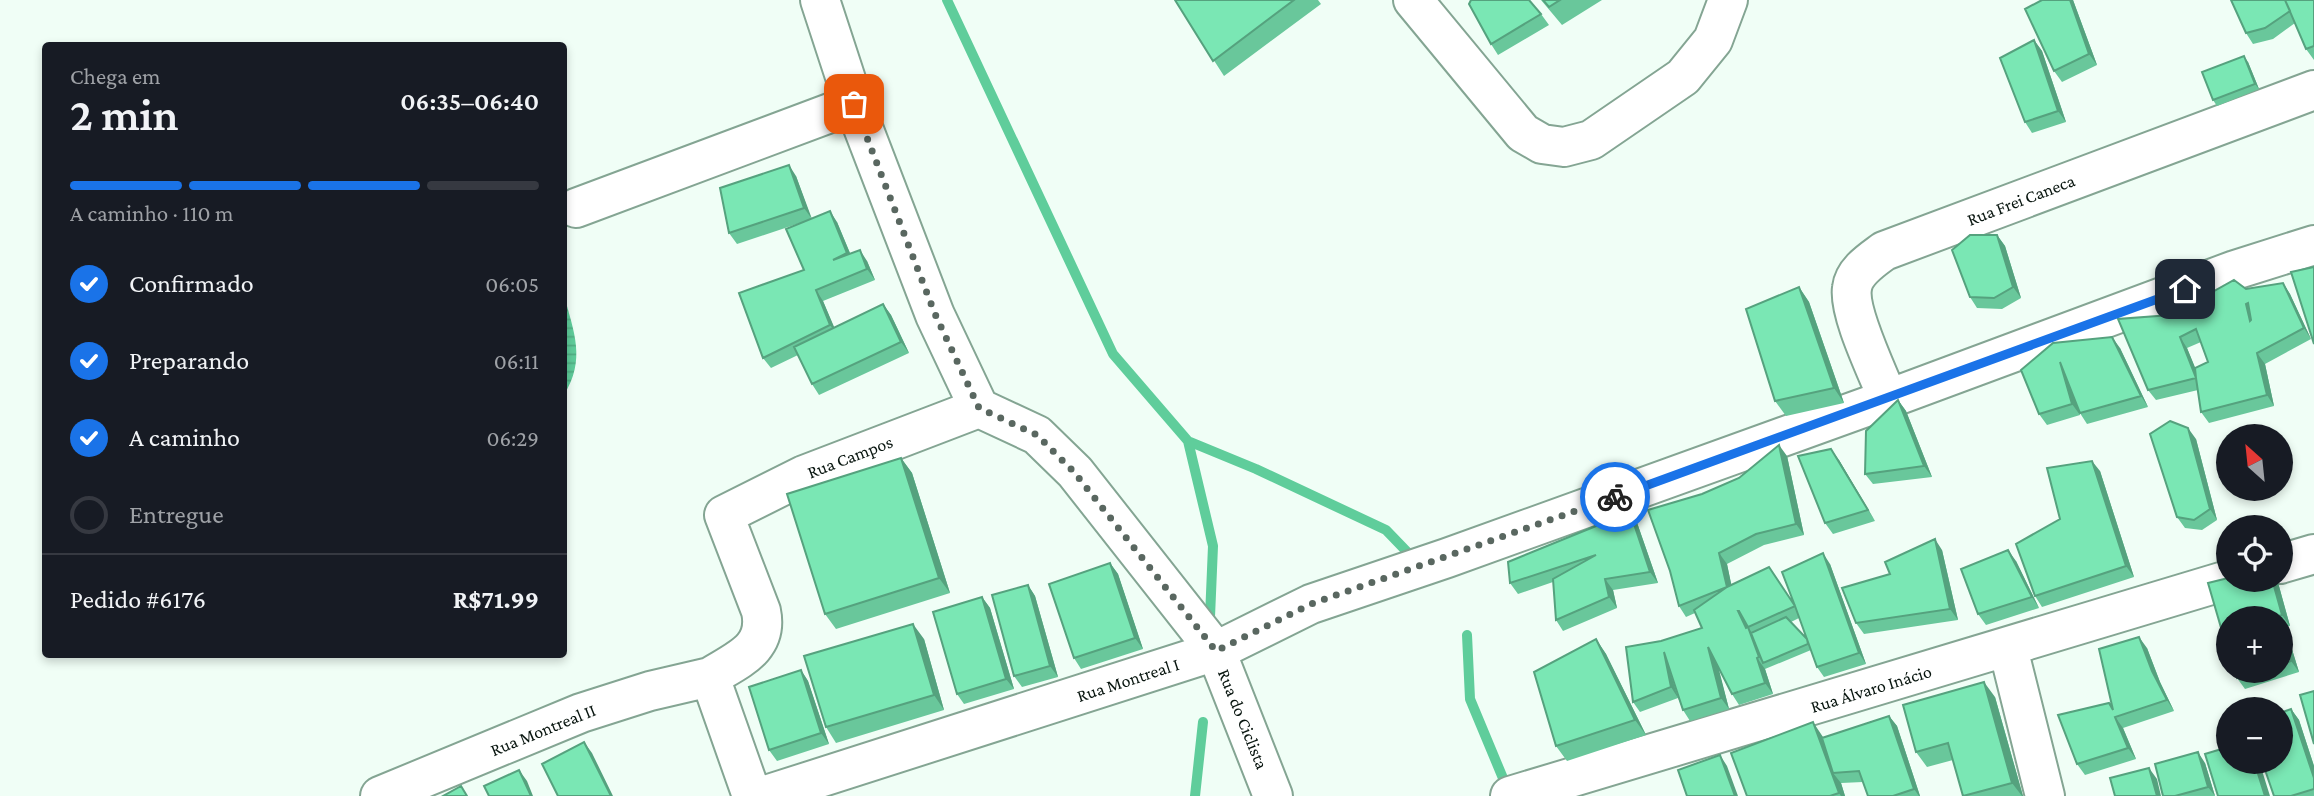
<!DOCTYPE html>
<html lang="pt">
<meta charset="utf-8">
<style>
body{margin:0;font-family:"Crimson Pro",serif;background:#242831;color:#f1f3f6;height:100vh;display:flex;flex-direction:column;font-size:26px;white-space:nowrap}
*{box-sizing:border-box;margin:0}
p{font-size:23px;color:#9ea1a6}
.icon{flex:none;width:38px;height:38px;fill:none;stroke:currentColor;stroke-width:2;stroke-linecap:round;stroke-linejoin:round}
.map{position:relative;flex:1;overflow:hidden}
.sheet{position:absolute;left:42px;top:42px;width:525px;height:616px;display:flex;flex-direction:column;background:#171b24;border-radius:7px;box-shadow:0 4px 10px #0003}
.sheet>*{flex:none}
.needle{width:46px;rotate:333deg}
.fabs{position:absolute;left:2216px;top:424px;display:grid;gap:14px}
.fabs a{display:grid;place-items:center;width:77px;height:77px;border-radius:50%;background:#171b24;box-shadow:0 4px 10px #0003;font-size:35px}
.pin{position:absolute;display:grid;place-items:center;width:60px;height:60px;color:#fff;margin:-30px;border-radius:14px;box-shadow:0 4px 10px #0006}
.courier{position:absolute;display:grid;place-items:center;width:70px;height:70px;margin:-35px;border:5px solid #1a73e8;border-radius:50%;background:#fff;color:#222;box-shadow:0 2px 9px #0007}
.summary em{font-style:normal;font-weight:600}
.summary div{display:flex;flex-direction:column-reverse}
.summary{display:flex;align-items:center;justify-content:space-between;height:119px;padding:0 28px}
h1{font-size:46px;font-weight:600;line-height:52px}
.bar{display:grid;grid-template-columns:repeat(4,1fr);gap:10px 7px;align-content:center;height:84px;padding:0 28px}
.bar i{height:9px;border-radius:5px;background:#363941}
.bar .selected{background:#1a73e8}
.bar p{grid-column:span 4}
.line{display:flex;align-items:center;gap:18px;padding:0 28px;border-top:2px solid #363941}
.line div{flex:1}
ol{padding:0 28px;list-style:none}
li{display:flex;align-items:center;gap:21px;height:77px}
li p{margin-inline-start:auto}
li .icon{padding:7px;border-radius:50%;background:#1a73e8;color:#fff;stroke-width:4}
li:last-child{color:#9ea1a6}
li i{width:38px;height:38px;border:4px solid #363941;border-radius:50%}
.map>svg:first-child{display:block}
</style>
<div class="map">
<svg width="2314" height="796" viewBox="0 0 2314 796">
<defs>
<pattern id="water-rules" width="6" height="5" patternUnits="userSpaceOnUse" patternTransform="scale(1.75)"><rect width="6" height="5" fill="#5fcd9b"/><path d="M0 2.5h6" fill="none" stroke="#51af84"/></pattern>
</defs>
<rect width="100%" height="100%" fill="#f0fef6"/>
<!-- water -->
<path fill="url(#water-rules)" d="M564,295C574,333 586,359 564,395Z"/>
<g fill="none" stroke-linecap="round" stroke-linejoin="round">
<!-- stream -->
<path stroke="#5fcd9b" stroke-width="10" d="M947,0L1113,354L1188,441L1256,469L1386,530L1413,558
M1188,441L1213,546L1210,617
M1467,635L1470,699L1505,783
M1195,796L1203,722"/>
<defs>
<path id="minor" d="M820,0L854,104L935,315L979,408
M1413,0L1523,133L1542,144L1564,147L1591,140L1683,77L1713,40L1728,0
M576,208L854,104
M1888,399C1878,373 1848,313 1852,288C1854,271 1872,260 1884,251L2314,90
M979,408L1037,435L1075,472L1216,651L1273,796
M2280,564L2314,554
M2008,648L2045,796
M380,796L581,713L650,691L710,677
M752,796L710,677C737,660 769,649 761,611L724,515L804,475L979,408
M763,796L1216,651L1311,604L1447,558L1888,399L2235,270L2314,245
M1510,796L2231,579"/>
</defs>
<!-- minor casing -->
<use href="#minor" stroke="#84a593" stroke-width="42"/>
<!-- minor -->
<use href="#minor" stroke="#fff" stroke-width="38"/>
</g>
<!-- wall -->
<path fill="#69c79b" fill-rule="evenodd" d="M1175,0H1318L1321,4L1224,76Z
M1541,0H1602L1562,25Z
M2042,0H2073L2097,65L2062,82L2054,71Z
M2231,0H2314V60L2306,49L2295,23L2273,39L2253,44L2246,33Z
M1541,14L1549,25L1498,55L1491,44Z
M2034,40L2042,51L2066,122L2032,133L2025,122Z
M2248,62L2259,89L2217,106L2213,100Z
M796,176L811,218L837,222L850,253L867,261L875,280L823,301L834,328L883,304L891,315L909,353L819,395L812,384L798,355L771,368L763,358L804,270L800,223L737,244L729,233Z
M1997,235L2005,246L2021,298L2002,309L1977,308L1970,297Z
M2283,283L2290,294L2311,339L2265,364L2274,406L2209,423L2201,412L2198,390L2156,400L2148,390L2171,315L2246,289ZM2201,342L2208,362L2195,368L2187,348Z
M1799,287L1809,302L1844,403L1786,416L1775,401Z
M2120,348L2148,407L2087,424L2078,410L2080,415L2047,425L2039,414Z
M1898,400L1906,411L1932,477L1873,484L1865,474Z
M2196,439L2217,520L2202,530L2185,528L2177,517Z
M1787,456L1804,535L1764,545L1727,564L1731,584L1795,605L1830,564L1866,664L1824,677L1817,667L1811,650L1765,669L1773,694L1739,705L1732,694L1718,668L1729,709L1690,721L1683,710L1678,698L1640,712L1633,702L1661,641L1702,628L1695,613L1686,617L1679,606L1670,571L1702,494ZM1799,618L1807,639L1791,622Z
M901,458L912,473L950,593L836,629L825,614Z
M1839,460L1875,521L1833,534L1825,523Z
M2100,471L2134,577L2042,607L2035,596L2060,519Z
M1634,514L1658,583L1613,590L1617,608L1563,631L1556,620L1553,582L1518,594L1510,583L1596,526Z
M1942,550L1958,620L1864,634L1856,623L1890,574Z
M2016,561L2039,608L1986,625L1978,614Z
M1110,563L1118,574L1143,649L1081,669L1074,658Z
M2228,578V579H2277L2290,626L2283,627L2286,630L2299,672L2245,689L2237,678L2235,670H2280V618H2228V648L2225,636L2222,631L2208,583Z
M1028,585L1035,596L1058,677L1022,687L1014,676Z
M982,597L990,608L1014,689L964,704L957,694Z
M924,639L944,710L836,743L826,727Z
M1596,639L1606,654L1646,735L1567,761L1556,746Z
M2147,648L2160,682L2174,711L2123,728L2136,759L2085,775L2077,764L2113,708Z
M801,670L808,681L829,744L777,761L769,750Z
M1995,697L2023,796H1963L1953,760L1927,767L1916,752Z
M2291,709L2299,720L2314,766V796H2274Z
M1889,716L1897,726L1920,796H1868L1863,782L1841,783L1845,796H1747L1823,738Z
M2205,763L2215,796H2163Z"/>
<!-- shaded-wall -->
<path fill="#55a27e" d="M2070,0H2073L2097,65L2089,54Z
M2034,40L2042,51L2066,122L2058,111Z
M2244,56L2248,62L2259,89L2255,84Z
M789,165L796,176L812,219L804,208Z
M830,211L837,222L854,263L847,253Z
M1997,235L2005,246L2021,298L2013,287Z
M860,250L867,261L875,280L867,269Z
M2283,283L2290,294L2311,339L2304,328Z
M1799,287L1809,302L1844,403L1834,388Z
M816,290L823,301L838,336L830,325Z
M883,304L891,315L909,353L901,342Z
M2112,337L2120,348L2148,407L2141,396Z
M2180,337L2187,348L2204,389L2196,378Z
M2257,353L2265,364L2274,406L2267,395Z
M2060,362L2068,373L2080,415L2072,404Z
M1898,400L1906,411L1932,477L1924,466Z
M2188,428L2196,439L2217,520L2210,509Z
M1779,445L1787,456L1804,535L1796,524Z
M1831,449L1839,460L1875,521L1868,510Z
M901,458L912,473L950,593L939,578Z
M2092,461L2100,471L2134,577L2126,566Z
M1627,503L1634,514L1658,583L1650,572Z
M1935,539L1942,550L1958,620L1950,609Z
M2008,550L2016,561L2039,608L2032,597Z
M1719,553L1727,564L1734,597L1727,587Z
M1823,553L1830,564L1866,664L1859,653Z
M1110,563L1118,574L1143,649L1135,638Z
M1605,579L1613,590L1617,608L1609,597Z
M2272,579H2277L2290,626L2282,615Z
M1028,585L1035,596L1058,677L1050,666Z
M982,597L990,608L1014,689L1006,679Z
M2280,623L2286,630L2299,672L2291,661L2280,627Z
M913,624L924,639L944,710L934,695Z
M1748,627L1755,638L1763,663L1759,657Z
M2139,637L2147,648L2160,682L2174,711L2167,700L2152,671Z
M1596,639L1606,654L1646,735L1635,720Z
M1708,647L1716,658L1729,709L1721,698Z
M1664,652L1678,698L1671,687Z
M1757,658L1765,669L1773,694L1765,683Z
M801,670L808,681L829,744L821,733Z
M1984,682L1995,697L2023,796H2022L2012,783Z
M2291,709L2299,720L2314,766V778Z
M1889,716L1897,726L1920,796H1919L1914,789Z
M2115,717L2123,728L2136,759L2128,748Z
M1813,722L1823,737L1833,773L1841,783L1845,796H1841L1839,793Z
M584,742L592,753L613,796H611Z
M2198,752L2205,763L2215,796L2208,787Z
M1720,755L1727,766L1738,796H1735Z
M2254,761H2259L2270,796H2265Z
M2149,768L2157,779L2161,796H2157Z
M519,770L527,781L533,796H531Z"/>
<!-- building -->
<path fill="#7ae7b4" stroke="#55a27e" stroke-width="2" fill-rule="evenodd" d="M1175,0H1294L1213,61Z
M1471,0H1529L1541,14L1491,44L1469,4Z
M1543,0H1560L1549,7Z
M2042,0H2070L2089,54L2054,71L2025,9Z
M2231,0H2285L2290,11L2265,28L2246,33Z
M2285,0H2314V46L2306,49Z
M2034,40L2058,111L2025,122L2000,58Z
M2244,56L2255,84L2213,100L2202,72Z
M789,165L804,208L729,233L720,188Z
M830,211L847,253L833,260L860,250L867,269L816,290L830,325L763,358L739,293L804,270L786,229Z
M1970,235H1997L2013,287L1994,298L1970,297L1952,250Z
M2314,267V344L2291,272Z
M2234,280L2246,289L2283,283L2304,328L2257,353L2267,395L2201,412L2196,378L2148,390L2118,319L2171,315ZM2248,303L2251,320L2250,321L2246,304ZM2196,329L2208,362L2195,368L2196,378L2180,337Z
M1799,287L1834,388L1775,401L1746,309Z
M883,304L901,342L812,384L794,347Z
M2112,337L2141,396L2080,413L2060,362L2072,404L2039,414L2021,370L2053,343Z
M1898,400L1924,466L1865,474L1866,431Z
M2170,421L2188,428L2210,509L2194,520L2177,517L2150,434Z
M1779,445L1796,524L1756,534L1719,553L1727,587L1769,567L1795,606L1782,572L1823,553L1859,653L1817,667L1795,606L1748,627L1759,657L1757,658L1765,683L1732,694L1708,647L1721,698L1683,710L1664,652L1671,687L1633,702L1626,647L1661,641L1702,628L1694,610L1727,587L1679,606L1670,571L1648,510L1702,494L1739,478ZM1738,611H1739L1748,627L1746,628Z
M1831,449L1868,510L1825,523L1798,456Z
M901,458L939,578L825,614L787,494Z
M2092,461L2126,566L2035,596L2016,544L2060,519L2047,468Z
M1627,503L1650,572L1605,579L1609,597L1556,620L1553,579L1596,555L1510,583L1508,562L1596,526Z
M1935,539L1950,609L1856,623L1842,588L1890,574L1885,562Z
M2008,550L2032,597L1978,614L1961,569Z
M1110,563L1135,638L1074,658L1049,584Z
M2228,578V579H2272L2282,615L2271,618H2228V630L2222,631L2208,583Z
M1028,585L1050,666L1014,676L992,595Z
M982,597L1006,679L957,694L933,612Z
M1786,617L1807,639L1808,644L1763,663L1751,633Z
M913,624L934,695L826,727L804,656Z
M2280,627L2291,661L2280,665Z
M2228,636V648L2224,637Z
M2139,637L2152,671L2167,700L2115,717L2128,748L2077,764L2058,715L2109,703L2113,710L2099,649Z
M1596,639L1635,720L1556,746L1534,672Z
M801,670L821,733L769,750L749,687Z
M2235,670H2263L2237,678Z
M1984,682L2012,783L1963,796L1948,743L1916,752L1903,705Z
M2314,691V744L2300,695Z
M2291,709L2314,778V789L2291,796H2274L2262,761H2280V713Z
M1889,716L1914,789L1893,796H1868L1859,771L1833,773L1822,738Z
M1813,722L1839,793L1830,796H1747L1731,753Z
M584,742L611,796H558L542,764Z
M2228,747V761H2254L2265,796H2218L2205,754Z
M2198,752L2208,787L2175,796H2163L2155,764Z
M1720,755L1735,796H1687L1678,770Z
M2149,768L2157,796H2115L2110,778Z
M519,770L531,796H489L484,786Z
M461,786L467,796H443Z"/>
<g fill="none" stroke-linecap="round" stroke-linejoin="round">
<!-- done -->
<path stroke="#596760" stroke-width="7" stroke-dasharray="0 12.6" d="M854,104L935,314L979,408L1037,435L1074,472L1216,651L1311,604L1615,497"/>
<!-- route -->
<path stroke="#1a73e8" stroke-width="9" d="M1615,497L2185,289"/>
</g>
<g text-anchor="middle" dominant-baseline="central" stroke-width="5" stroke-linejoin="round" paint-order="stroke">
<!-- street labels -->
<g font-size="18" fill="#08150f" stroke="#fff">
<text transform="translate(2021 200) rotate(-21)">Rua Frei Caneca</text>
<text transform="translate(850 457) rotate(-21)">Rua Campos</text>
<text transform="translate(1128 680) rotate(-18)">Rua Montreal I</text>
<text transform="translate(1871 689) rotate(-17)">Rua Álvaro Inácio</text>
<text transform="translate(1243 719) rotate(68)">Rua do Ciclista</text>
<text transform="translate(543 730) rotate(-22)">Rua Montreal II</text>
</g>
</g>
</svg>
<div class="fabs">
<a><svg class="needle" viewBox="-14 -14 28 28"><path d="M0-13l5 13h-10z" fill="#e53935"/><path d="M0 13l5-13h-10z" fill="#9ea1a6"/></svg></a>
<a><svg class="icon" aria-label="locate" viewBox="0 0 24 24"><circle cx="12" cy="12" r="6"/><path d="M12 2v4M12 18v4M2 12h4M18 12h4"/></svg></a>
<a>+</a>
<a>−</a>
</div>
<div class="pin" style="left:854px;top:104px;background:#ea580c"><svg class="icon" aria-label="bag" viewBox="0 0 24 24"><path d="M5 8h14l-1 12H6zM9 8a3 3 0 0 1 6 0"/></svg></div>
<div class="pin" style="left:2185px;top:289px;background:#1f2937"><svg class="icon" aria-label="home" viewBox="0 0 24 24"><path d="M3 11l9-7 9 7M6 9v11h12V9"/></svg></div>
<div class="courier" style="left:1615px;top:497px"><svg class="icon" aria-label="bike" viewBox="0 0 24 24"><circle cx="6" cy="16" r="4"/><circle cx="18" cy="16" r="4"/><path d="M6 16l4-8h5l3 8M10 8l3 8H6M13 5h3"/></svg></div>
<section class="sheet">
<div class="summary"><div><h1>2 min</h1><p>Chega em</p></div><em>06:35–06:40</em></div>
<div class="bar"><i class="selected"></i><i class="selected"></i><i class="selected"></i><i></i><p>A caminho · 110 m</p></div>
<ol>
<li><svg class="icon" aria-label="check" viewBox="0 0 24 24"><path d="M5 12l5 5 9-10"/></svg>Confirmado<p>06:05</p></li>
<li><svg class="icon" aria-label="check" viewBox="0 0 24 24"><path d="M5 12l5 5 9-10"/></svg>Preparando<p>06:11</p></li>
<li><svg class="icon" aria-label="check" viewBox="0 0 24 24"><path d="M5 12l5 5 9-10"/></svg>A caminho<p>06:29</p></li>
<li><i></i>Entregue</li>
</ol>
<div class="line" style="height:91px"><div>Pedido #6176</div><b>R$71.99</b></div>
</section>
</div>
